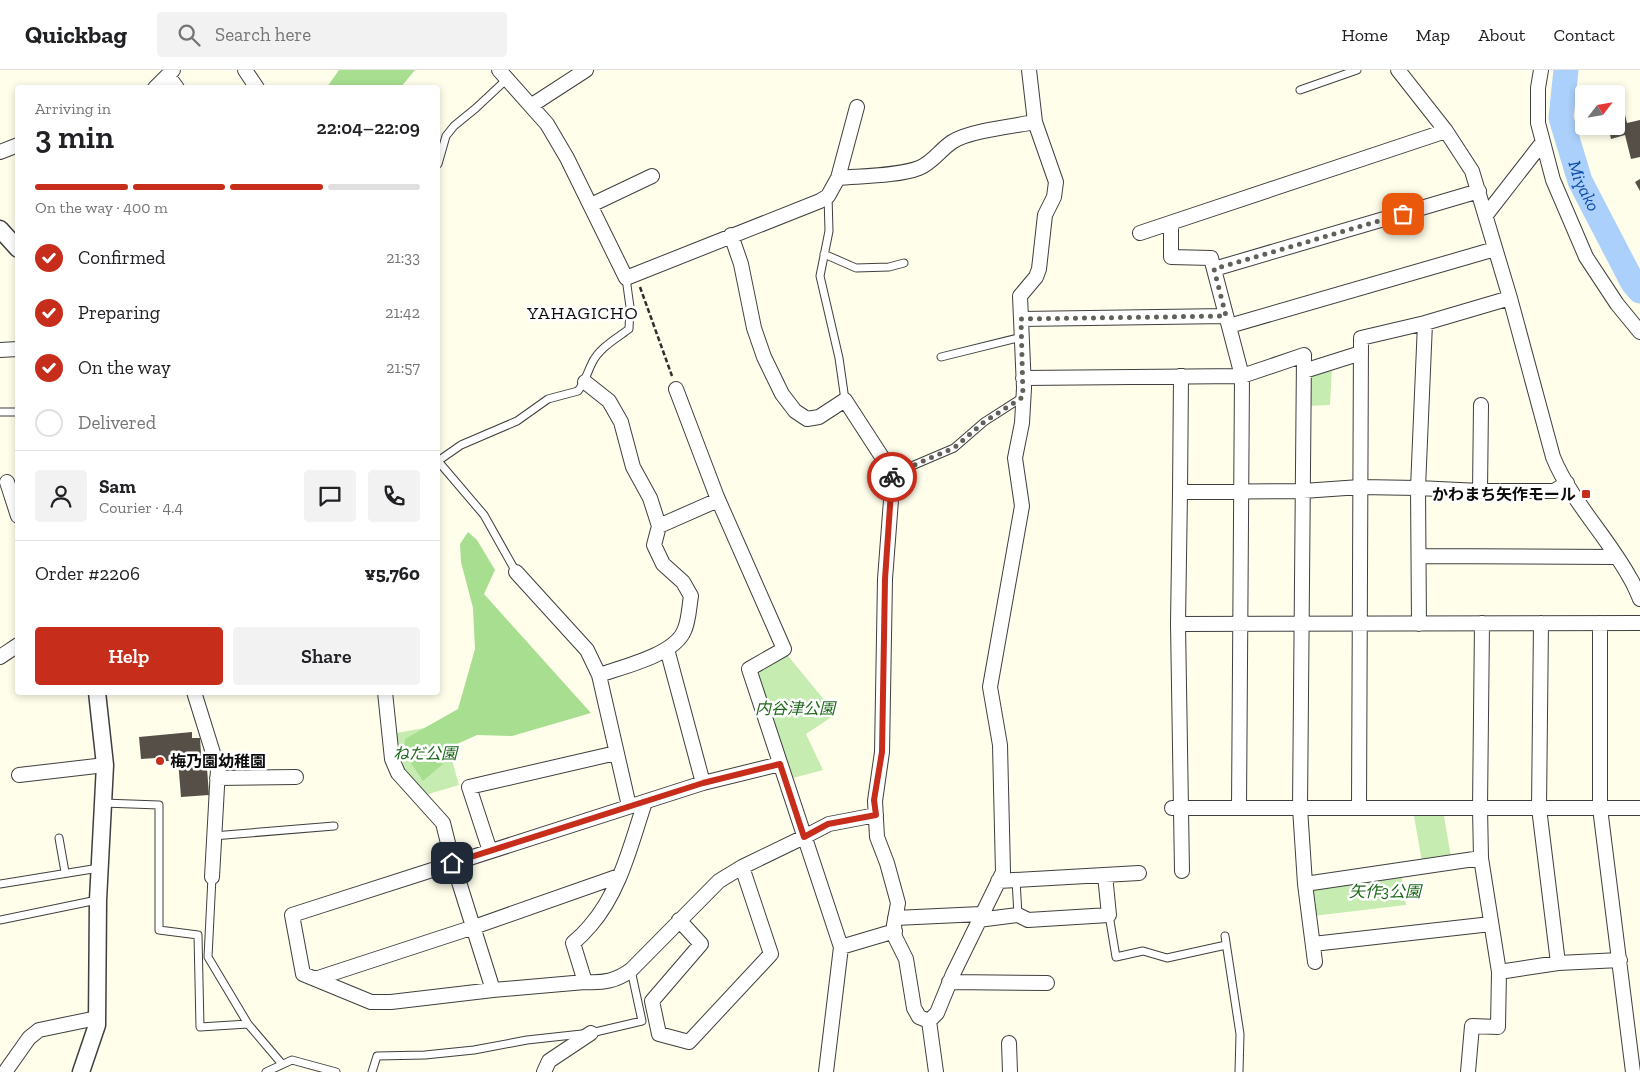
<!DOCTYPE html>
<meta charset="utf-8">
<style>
body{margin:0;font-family:"Zilla Slab","Noto Sans JP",serif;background:#f2f2f2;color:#202124;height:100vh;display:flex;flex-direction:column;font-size:19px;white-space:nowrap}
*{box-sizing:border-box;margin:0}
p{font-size:16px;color:#757577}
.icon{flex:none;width:28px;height:28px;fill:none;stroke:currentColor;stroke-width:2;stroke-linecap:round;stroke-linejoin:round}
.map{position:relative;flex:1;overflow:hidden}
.panel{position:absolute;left:15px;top:15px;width:425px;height:610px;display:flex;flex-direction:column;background:#fff;border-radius:5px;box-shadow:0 2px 8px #0003}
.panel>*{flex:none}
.needle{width:32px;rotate:59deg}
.controls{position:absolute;left:1575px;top:15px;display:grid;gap:10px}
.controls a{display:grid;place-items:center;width:50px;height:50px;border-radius:5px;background:#fff;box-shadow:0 2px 8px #0003;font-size:25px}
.pin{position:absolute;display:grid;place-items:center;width:42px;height:42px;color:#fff;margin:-21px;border-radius:10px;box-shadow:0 2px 8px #0006}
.courier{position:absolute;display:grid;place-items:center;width:50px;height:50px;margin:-25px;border:4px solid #c62d1a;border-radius:50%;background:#fff;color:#222;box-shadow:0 1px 6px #0007}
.head em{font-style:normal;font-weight:600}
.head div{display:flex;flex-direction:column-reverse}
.head{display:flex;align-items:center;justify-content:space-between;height:85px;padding:0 20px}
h1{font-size:32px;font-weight:600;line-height:38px}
.bar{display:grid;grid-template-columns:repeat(4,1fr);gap:8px 5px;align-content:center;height:60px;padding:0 20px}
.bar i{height:6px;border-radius:4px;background:#e0e0e0}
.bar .selected{background:#c62d1a}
.bar p{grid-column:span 4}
.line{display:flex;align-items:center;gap:12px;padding:0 20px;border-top:1px solid #e0e0e0}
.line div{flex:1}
.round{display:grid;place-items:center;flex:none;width:52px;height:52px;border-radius:5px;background:#f2f2f2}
ol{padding:0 20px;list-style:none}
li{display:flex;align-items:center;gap:15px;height:55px}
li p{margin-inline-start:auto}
li .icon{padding:5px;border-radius:50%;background:#c62d1a;color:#fff;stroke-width:4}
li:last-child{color:#757577}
li i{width:28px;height:28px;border:2px solid #e0e0e0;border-radius:50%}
.action{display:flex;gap:10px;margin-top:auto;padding:10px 20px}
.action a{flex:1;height:58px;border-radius:5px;background:#c62d1a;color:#fff;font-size:20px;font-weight:600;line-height:58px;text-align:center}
.action a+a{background:#f2f2f2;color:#202124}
header{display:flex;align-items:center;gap:30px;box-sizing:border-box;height:70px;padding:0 25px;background:#fff;border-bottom:1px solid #e0e0e0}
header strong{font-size:24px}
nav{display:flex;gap:28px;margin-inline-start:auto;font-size:18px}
.search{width:350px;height:45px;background:#f2f2f2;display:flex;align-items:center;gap:12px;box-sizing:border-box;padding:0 18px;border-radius:5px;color:#757577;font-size:19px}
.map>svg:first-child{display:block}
</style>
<header>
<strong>Quickbag</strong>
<div class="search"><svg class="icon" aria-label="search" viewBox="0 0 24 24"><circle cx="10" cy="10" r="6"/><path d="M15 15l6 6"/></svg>Search here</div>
<nav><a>Home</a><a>Map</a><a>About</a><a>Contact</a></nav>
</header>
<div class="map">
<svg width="1640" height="1002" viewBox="0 0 1640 1002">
<rect width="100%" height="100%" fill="#fffeeb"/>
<!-- green -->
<path fill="#c7ecb2" d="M1332,298L1330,335L1306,336L1311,303Z
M788,586L836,644L806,664L823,700L789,709L757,608L761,600Z
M442,655L459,715L425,725L404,697L396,663Z
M1414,746H1444L1451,787L1422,792Z
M1401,803L1406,835L1313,846L1310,822L1316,814Z"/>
<!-- forest -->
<path fill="#a7de90" d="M339,0H415L401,17H327Z
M468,462L477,470L495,500L484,524L591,643L512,666L477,665L455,675L450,688L423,711L404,683L405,669L458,639L475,579L473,538L461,492L460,474Z"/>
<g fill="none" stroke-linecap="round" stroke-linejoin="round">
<!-- river -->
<path stroke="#abd0fb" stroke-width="25" id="s1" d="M1566,0L1561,48L1580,111L1633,213L1640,221"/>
</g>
<!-- building -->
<path fill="#564f48" d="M1619,20L1627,53L1640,50V87L1631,89L1625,65L1611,69L1608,56H1616V24L1608,23Z
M1640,109V121L1635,112Z
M192,662V668H200L202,699L207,698L209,725L181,727L178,690L156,692V688L141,689L139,667Z"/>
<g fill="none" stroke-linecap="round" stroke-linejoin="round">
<defs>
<path id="service" d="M1300,20L1357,0
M438,94L446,66L454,56L476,38L507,9
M828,126L829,161L820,206L839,288L845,330
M824,184L856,198L889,197L904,193
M941,287L1022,267
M0,342H18
M438,391L461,375L517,351L548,329L578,321C585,312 587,303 592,293C599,278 617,268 629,259L630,237L626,208
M438,391L484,445L516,502
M893,404L954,378L984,352L1023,327
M103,733L159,735V860L198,865L200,957L248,954
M213,766L334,756
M59,768L65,802
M212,807L208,887L248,954L282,994
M1016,810L1018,845
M0,814L99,798
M1109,845L1116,887L1143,881L1167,888L1226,875
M0,850L97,830
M1225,866L1240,964L1239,1002
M266,1002L292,990L336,1002
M372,1002L377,986L425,985L474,980L527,970L591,963L642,951L631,900"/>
<path id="minor" d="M245,0L257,18
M499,0L547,54L567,88L626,208L820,131L828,126L838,108L857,37
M1398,0L1446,61L1472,101L1510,228L1553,387C1571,431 1607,466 1630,508C1634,514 1637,522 1640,529
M1541,0L1538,18V53L1553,110L1586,187L1617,234L1640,262
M168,6L177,18
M155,18L173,0
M532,35L586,0
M0,82L18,75
M838,108C860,106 899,106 919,98C932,93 940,80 952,72C968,61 1014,56 1035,52
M591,135L652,106
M1486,145L1542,73
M1171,153V187L1211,188L1242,306L1239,738
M1140,163L1446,61
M731,165L741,194L754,258L764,287L782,324L795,341L807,349L819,347L845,330L893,404L885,509L882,682L875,731L877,767L887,793L898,833L894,855L895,867L906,889L914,938L919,947L929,951
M1214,199L1479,121
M1021,249L1226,246
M1229,256L1495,179
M0,280L18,279
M1304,301L1361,283
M1181,306L1180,422L1178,554L1182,801
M1023,308L1242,306L1304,285L1300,738L1305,814L1315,892
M676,319L717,427L784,579L749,599L841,877L826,1002
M7,412L18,446
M1480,421L1481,335
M1180,422L1303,421L1360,417L1418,418L1480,421H1554L1567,413
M659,456L718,430
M1419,486L1616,487
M516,502L587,580L599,605C622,597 674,585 684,561C689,551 689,537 691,526L683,512L663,494L654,475L659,456L650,428L633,397L621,352L609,331L585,312
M1541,553L1539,738L1558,893
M1600,553V738L1633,1002
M1178,554L1640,553
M1419,554L1418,418L1425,253
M667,579L703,713
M0,587L18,575
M599,605L629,736
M194,622L218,699L212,807
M385,622L392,689L398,703L443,753L453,793L493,920
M780,694L703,713L292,845L303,904L371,932H391L493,920L585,912C604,913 616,911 631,900L719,811L742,797L804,767L829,754L876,745
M19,705L105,695
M217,708L296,707
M1172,738H1640
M1359,738L1361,268L1425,253L1510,228
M490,781L469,717L616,683
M998,811L1139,803
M1305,814L1481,788
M895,848L981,844
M679,850L701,874L652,931L659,964L689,972L771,884L742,797
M978,850L1018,845L1028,850L1109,845L1105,805
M1313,874L1491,854
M841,877L895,861
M1499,902L1558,893L1620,890
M315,909L474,857L619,806
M585,912L573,873C579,868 585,862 590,856C620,822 631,774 645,732
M949,912L1047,913
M1009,973L1010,1002
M5,1002L29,968L39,960L97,948
M544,1002L549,991L591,963
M936,1002L929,951L937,943L953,904L1003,802L1000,675L990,617L1022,436L1015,388L1022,353L1024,318L1020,226L1036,207L1039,199L1045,145L1054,127L1056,112L1035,52L1029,0
M1468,1002L1472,956L1498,957L1499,902L1481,788L1480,738L1482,553"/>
<path id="tertiary" d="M0,159L18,179
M81,1002L97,955L98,830L105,695L97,622"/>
</defs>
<!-- service casing -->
<use href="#service" stroke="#3f3f3f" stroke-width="9"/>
<!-- minor casing -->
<use href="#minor" stroke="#3f3f3f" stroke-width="16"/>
<!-- tertiary casing -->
<use href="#tertiary" stroke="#3f3f3f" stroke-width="19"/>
<!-- path -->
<path stroke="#2e2e2e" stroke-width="2.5" stroke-dasharray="5 2.5" stroke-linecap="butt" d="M640,217L672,306"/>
<!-- service -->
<use href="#service" stroke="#fff" stroke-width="7"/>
<!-- minor -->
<use href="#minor" stroke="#fff" stroke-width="14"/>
<!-- tertiary -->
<use href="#tertiary" stroke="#fff" stroke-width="16"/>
</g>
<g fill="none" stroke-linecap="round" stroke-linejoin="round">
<!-- done -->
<path stroke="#61615a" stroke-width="5" stroke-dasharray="0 9" d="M892,407L893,404L954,378L984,352L1023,327L1021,249L1226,246L1214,199L1403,144"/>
<!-- route -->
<path stroke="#c62d1a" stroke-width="6" d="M452,793L703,713L780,694L804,767L828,754L876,745L874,730L882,682L885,509L892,407"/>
</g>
<!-- markers -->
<g fill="#c62d1a" stroke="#fff" stroke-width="2">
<rect x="1581" y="419" width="10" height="10" rx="2.5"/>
<circle cx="160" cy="691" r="5"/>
</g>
<g text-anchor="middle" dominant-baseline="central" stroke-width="5" stroke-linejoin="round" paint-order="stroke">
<!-- poi labels -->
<g font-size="16" font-weight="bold" fill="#0c0c0c" stroke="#fff" text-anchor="end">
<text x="1576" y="424">かわまち矢作モール</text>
<text x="170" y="691" text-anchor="start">梅乃園幼稚園</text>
</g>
<!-- park labels -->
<g font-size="16" font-style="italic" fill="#1c6818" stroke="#fff">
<text x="795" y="638">内谷津公園</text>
<text x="425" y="683">ねだ公園</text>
<text x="1385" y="821">矢作3公園</text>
</g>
<!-- water labels -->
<g font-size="18" font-style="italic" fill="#0c4ba7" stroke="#fff">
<text stroke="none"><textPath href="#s1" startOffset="120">Miyako</textPath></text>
</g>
<!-- neighbourhood labels -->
<g font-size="18" letter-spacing="1" fill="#0c0c0c" stroke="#fff">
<text x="583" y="243">YAHAGICHO</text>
</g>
</g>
</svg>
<div class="controls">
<a><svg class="needle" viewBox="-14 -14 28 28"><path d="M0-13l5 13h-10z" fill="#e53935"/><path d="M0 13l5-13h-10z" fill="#757577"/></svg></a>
</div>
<div class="pin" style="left:1403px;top:144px;background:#ea580c"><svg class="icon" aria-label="bag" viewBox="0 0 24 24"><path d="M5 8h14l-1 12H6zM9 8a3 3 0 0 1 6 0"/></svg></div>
<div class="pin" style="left:452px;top:793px;background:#1f2937"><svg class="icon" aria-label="home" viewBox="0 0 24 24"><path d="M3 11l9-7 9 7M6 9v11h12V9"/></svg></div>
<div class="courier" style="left:892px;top:407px"><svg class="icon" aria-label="bike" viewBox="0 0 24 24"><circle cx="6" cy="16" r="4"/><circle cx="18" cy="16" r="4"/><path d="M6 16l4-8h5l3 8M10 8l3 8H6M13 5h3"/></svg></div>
<section class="panel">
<div class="head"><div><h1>3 min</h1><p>Arriving in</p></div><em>22:04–22:09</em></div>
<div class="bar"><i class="selected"></i><i class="selected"></i><i class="selected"></i><i></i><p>On the way · 400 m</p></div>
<ol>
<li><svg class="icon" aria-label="check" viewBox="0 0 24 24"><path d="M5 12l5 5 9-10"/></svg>Confirmed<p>21:33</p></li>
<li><svg class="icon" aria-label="check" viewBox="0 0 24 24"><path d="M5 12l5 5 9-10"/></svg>Preparing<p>21:42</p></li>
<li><svg class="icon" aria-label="check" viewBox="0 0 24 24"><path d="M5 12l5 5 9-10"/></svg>On the way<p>21:57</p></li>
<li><i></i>Delivered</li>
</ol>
<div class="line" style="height:90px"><a class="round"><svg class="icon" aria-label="person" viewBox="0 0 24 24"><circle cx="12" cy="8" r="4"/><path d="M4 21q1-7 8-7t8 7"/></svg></a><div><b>Sam</b><p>Courier · 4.4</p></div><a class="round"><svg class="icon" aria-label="chat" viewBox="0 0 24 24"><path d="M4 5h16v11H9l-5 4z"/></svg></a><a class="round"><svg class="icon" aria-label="phone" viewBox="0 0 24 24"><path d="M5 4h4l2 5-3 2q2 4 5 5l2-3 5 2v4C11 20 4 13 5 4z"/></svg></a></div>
<div class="line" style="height:65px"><div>Order #2206</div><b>¥5,760</b></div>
<div class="action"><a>Help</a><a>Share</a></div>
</section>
</div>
